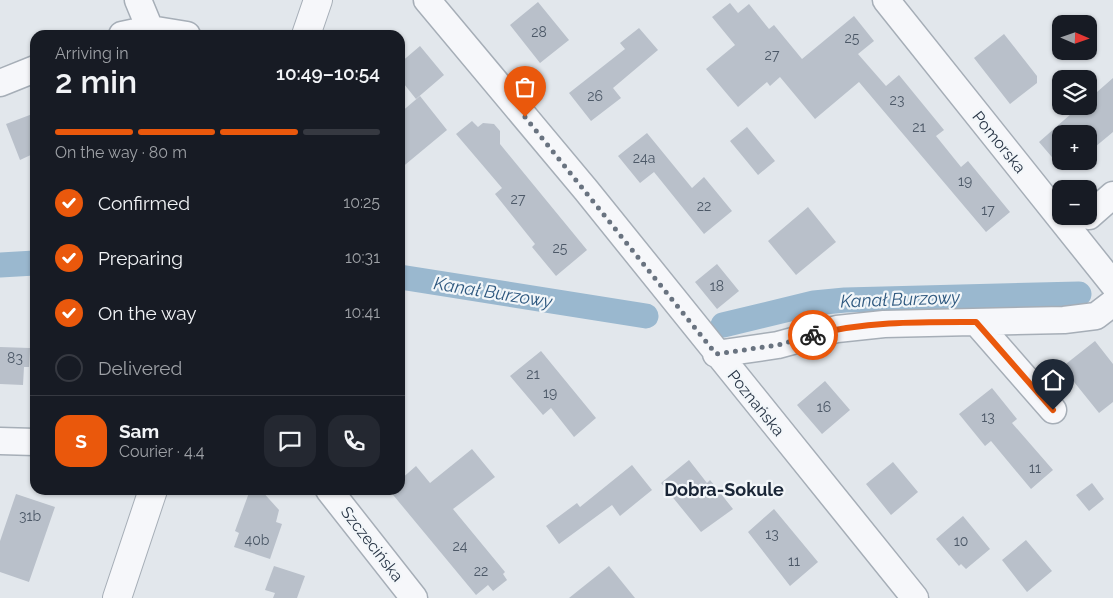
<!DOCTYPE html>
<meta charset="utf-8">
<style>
body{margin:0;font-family:Raleway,sans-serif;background:#242831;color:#f1f3f6;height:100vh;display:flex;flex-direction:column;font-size:19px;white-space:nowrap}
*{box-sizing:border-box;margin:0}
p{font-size:16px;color:#9ea1a6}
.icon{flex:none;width:28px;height:28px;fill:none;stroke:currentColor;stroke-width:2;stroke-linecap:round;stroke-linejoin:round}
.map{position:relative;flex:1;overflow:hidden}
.sheet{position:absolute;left:30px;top:30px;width:375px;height:465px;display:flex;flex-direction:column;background:#171b24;border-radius:15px;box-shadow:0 1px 4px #0004}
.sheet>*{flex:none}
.needle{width:32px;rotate:92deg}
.tools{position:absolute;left:1052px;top:15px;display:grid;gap:10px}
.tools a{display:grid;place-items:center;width:45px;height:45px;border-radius:10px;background:#171b24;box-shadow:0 1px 4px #0004;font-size:25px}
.pin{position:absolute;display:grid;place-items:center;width:42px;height:42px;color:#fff;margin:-51px -21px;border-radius:50% 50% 50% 0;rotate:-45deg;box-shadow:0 0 5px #0007}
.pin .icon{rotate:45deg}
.courier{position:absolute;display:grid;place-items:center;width:50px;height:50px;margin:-25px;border:4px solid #ea580c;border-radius:50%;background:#fff;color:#222;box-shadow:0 1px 6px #0007}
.headline em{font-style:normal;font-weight:600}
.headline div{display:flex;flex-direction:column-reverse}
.headline{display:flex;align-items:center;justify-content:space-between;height:85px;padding:0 25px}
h1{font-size:32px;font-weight:600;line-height:38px}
.bar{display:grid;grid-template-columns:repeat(4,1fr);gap:8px 5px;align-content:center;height:60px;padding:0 25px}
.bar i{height:6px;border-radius:4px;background:#363941}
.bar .current{background:#ea580c}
.bar p{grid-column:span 4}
.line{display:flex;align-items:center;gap:12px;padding:0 25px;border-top:1px solid #363941}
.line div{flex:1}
.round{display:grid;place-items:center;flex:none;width:52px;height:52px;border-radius:15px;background:#242831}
ol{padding:0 25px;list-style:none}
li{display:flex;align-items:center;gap:15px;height:55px}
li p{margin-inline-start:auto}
li .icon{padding:5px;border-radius:50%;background:#ea580c;color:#fff;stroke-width:4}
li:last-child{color:#9ea1a6}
li i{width:28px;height:28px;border:2px solid #363941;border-radius:50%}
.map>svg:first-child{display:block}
</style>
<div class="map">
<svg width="1113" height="598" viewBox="0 0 1113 598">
<rect width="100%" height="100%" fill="#e2e7ec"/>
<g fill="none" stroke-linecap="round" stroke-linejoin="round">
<!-- canal -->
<path stroke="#9ab8cf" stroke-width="25" d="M0,265L35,263
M400,277L646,316
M723,325L814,303L845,300L1079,294"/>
</g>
<!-- building -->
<path fill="#b9c0ca" d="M538,2L569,40L540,63L510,25Z
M730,3L738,13L749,4L769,29L774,25L802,59L854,16L874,41L858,54L886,86L899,75L944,130L936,136L961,167L968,161L1010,212L986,232L859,82L815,119L780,77L770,86L767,82L738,107L706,69L735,45L712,17Z
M639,28L658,50L613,88L621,98L591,121L569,93L625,49L620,43Z
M1004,34L1037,76V83L1010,104L974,58Z
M420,46L444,75L416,99L400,79V63Z
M1113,78V132L1089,152V134H1061V161H1073L1063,170L1039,142L1080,106H1089V99Z
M420,96L447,130L400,169V113Z
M35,113V153L20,160L6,124Z
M472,121L478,127L483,123L494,124L500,131V144L587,250L556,276L532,247L535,244L495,194L502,188L456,134Z
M747,127L775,161L758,175L730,141Z
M647,133L692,188L704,177L732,211L704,234L654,172L640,183L618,156Z
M808,207L836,242L796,275L768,241Z
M717,264L739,291L717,309L695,282Z
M1095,341L1113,364V402L1099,413L1062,367Z
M0,347L30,348L29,367H24L23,385L0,384Z
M541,351L596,418L574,437L551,408L543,415L510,376Z
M825,381L850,410L822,434L797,405Z
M992,388L1017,419L1012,423L1053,470L1031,489L991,441L985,446L959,414Z
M472,449L495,477L453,509L505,572L503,574L507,580L493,591L488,585L476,595L389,490H400V480L416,466L430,483Z
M689,460L707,483L710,480L733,509L701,532L661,483Z
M893,462L918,492L891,515L866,484Z
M632,465L652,490L620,516L612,505L559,544L546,526L577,503L580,507Z
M1092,483L1104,499L1089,511L1076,495Z
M250,490H261L279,510L276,522L282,524L270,559L234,547L239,533L235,531Z
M16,494L55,507L29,582L0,572V541Z
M774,509L818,562L790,586L748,532Z
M963,516L990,549L966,569L961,564L959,566L936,539Z
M1026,540L1052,571L1027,592L1002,560Z
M274,566L305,576L297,598H273L275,593L265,590Z
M609,566L635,598H569Z"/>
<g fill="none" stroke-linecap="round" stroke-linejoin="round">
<defs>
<path id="minor" d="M138,0L150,29
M427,0L586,190L915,598
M886,0L1113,284
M122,35L150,29L187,35
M0,83L35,69
M1089,216L1113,195
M976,322L1053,410
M716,354L778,345L837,329L884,324L1064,320L1096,316L1113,303
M0,441L35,442
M329,490L414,598"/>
<path id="tertiary" d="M306,35L318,0
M117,598L153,490"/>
</defs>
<!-- minor casing -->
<use href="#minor" stroke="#a6aeb7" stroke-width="29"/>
<!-- tertiary casing -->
<use href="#tertiary" stroke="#a6aeb7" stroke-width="30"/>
<!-- minor -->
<use href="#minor" stroke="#f6f7fa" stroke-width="26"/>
<!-- tertiary -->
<use href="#tertiary" stroke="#f6f7fa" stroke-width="28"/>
</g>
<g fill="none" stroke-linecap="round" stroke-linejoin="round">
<!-- done -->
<path stroke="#697380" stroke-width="5" stroke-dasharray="0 9" d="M525,117L716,354L778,345L813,335"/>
<!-- route -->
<path stroke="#ea580c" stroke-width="6" d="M813,335C866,321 922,322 976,322L1053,410"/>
</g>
<g text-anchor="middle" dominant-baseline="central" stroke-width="4.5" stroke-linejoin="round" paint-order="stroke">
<!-- number labels -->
<g font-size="14" fill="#4c5867">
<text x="539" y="32">28</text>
<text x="852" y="38">25</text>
<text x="772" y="55">27</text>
<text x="595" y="96">26</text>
<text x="897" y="100">23</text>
<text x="919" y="127">21</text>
<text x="644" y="158">24a</text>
<text x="965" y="181">19</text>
<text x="518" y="199">27</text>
<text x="704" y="206">22</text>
<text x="988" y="210">17</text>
<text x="560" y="248">25</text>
<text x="717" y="286">18</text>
<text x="15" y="358">83</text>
<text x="533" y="374">21</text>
<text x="550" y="393">19</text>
<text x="824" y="407">16</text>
<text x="988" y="417">13</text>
<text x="1035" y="468">11</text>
<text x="30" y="516">31b</text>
<text x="772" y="534">13</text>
<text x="257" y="540">40b</text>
<text x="961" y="541">10</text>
<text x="460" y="546">24</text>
<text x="794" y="561">11</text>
<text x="481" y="571">22</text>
</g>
<!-- street labels -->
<g font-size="16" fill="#283546" stroke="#f2f6f9">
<text transform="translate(999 142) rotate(51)">Pomorska</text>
<text transform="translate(756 403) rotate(51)">Poznańska</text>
<text transform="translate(372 544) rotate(52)">Szczecińska</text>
</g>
<!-- water labels -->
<g font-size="18" font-style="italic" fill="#2e587f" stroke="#f2f6f9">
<text transform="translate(493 292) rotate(9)">Kanał Burzowy</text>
<text transform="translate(900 299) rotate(-2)">Kanał Burzowy</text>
</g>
<!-- neighbourhood labels -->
<g font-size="18" font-weight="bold" fill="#1a2637" stroke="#f2f6f9">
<text x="724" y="489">Dobra-Sokule</text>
</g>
</g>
</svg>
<div class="tools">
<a><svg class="needle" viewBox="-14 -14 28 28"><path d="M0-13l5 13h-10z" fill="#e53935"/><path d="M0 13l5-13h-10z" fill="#9ea1a6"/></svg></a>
<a><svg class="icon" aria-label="layers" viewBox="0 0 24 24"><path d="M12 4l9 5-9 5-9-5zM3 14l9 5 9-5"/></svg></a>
<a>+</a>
<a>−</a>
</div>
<div class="pin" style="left:525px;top:117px;background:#ea580c"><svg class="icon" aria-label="bag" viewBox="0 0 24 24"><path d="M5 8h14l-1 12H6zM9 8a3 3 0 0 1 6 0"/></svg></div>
<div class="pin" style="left:1053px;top:410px;background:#1f2937"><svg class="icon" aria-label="home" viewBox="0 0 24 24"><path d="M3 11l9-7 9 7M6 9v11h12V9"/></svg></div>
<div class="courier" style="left:813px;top:335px"><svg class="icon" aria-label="bike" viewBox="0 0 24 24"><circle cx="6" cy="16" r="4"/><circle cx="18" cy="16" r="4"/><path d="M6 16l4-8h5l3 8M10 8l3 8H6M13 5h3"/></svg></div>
<section class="sheet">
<div class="headline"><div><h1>2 min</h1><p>Arriving in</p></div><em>10:49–10:54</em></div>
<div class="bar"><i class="current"></i><i class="current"></i><i class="current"></i><i></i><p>On the way · 80 m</p></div>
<ol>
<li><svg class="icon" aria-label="check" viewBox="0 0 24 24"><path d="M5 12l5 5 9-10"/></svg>Confirmed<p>10:25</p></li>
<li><svg class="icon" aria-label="check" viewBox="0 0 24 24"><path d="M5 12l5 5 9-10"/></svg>Preparing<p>10:31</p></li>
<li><svg class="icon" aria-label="check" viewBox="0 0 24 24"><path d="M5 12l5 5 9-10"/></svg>On the way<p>10:41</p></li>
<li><i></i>Delivered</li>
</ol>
<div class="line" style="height:90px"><b class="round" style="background:#ea580c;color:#fff">S</b><div><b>Sam</b><p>Courier · 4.4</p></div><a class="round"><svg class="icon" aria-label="chat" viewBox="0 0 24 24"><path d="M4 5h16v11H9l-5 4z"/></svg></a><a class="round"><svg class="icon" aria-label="phone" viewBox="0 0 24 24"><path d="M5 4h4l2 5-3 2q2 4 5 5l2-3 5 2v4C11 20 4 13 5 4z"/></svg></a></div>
</section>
</div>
